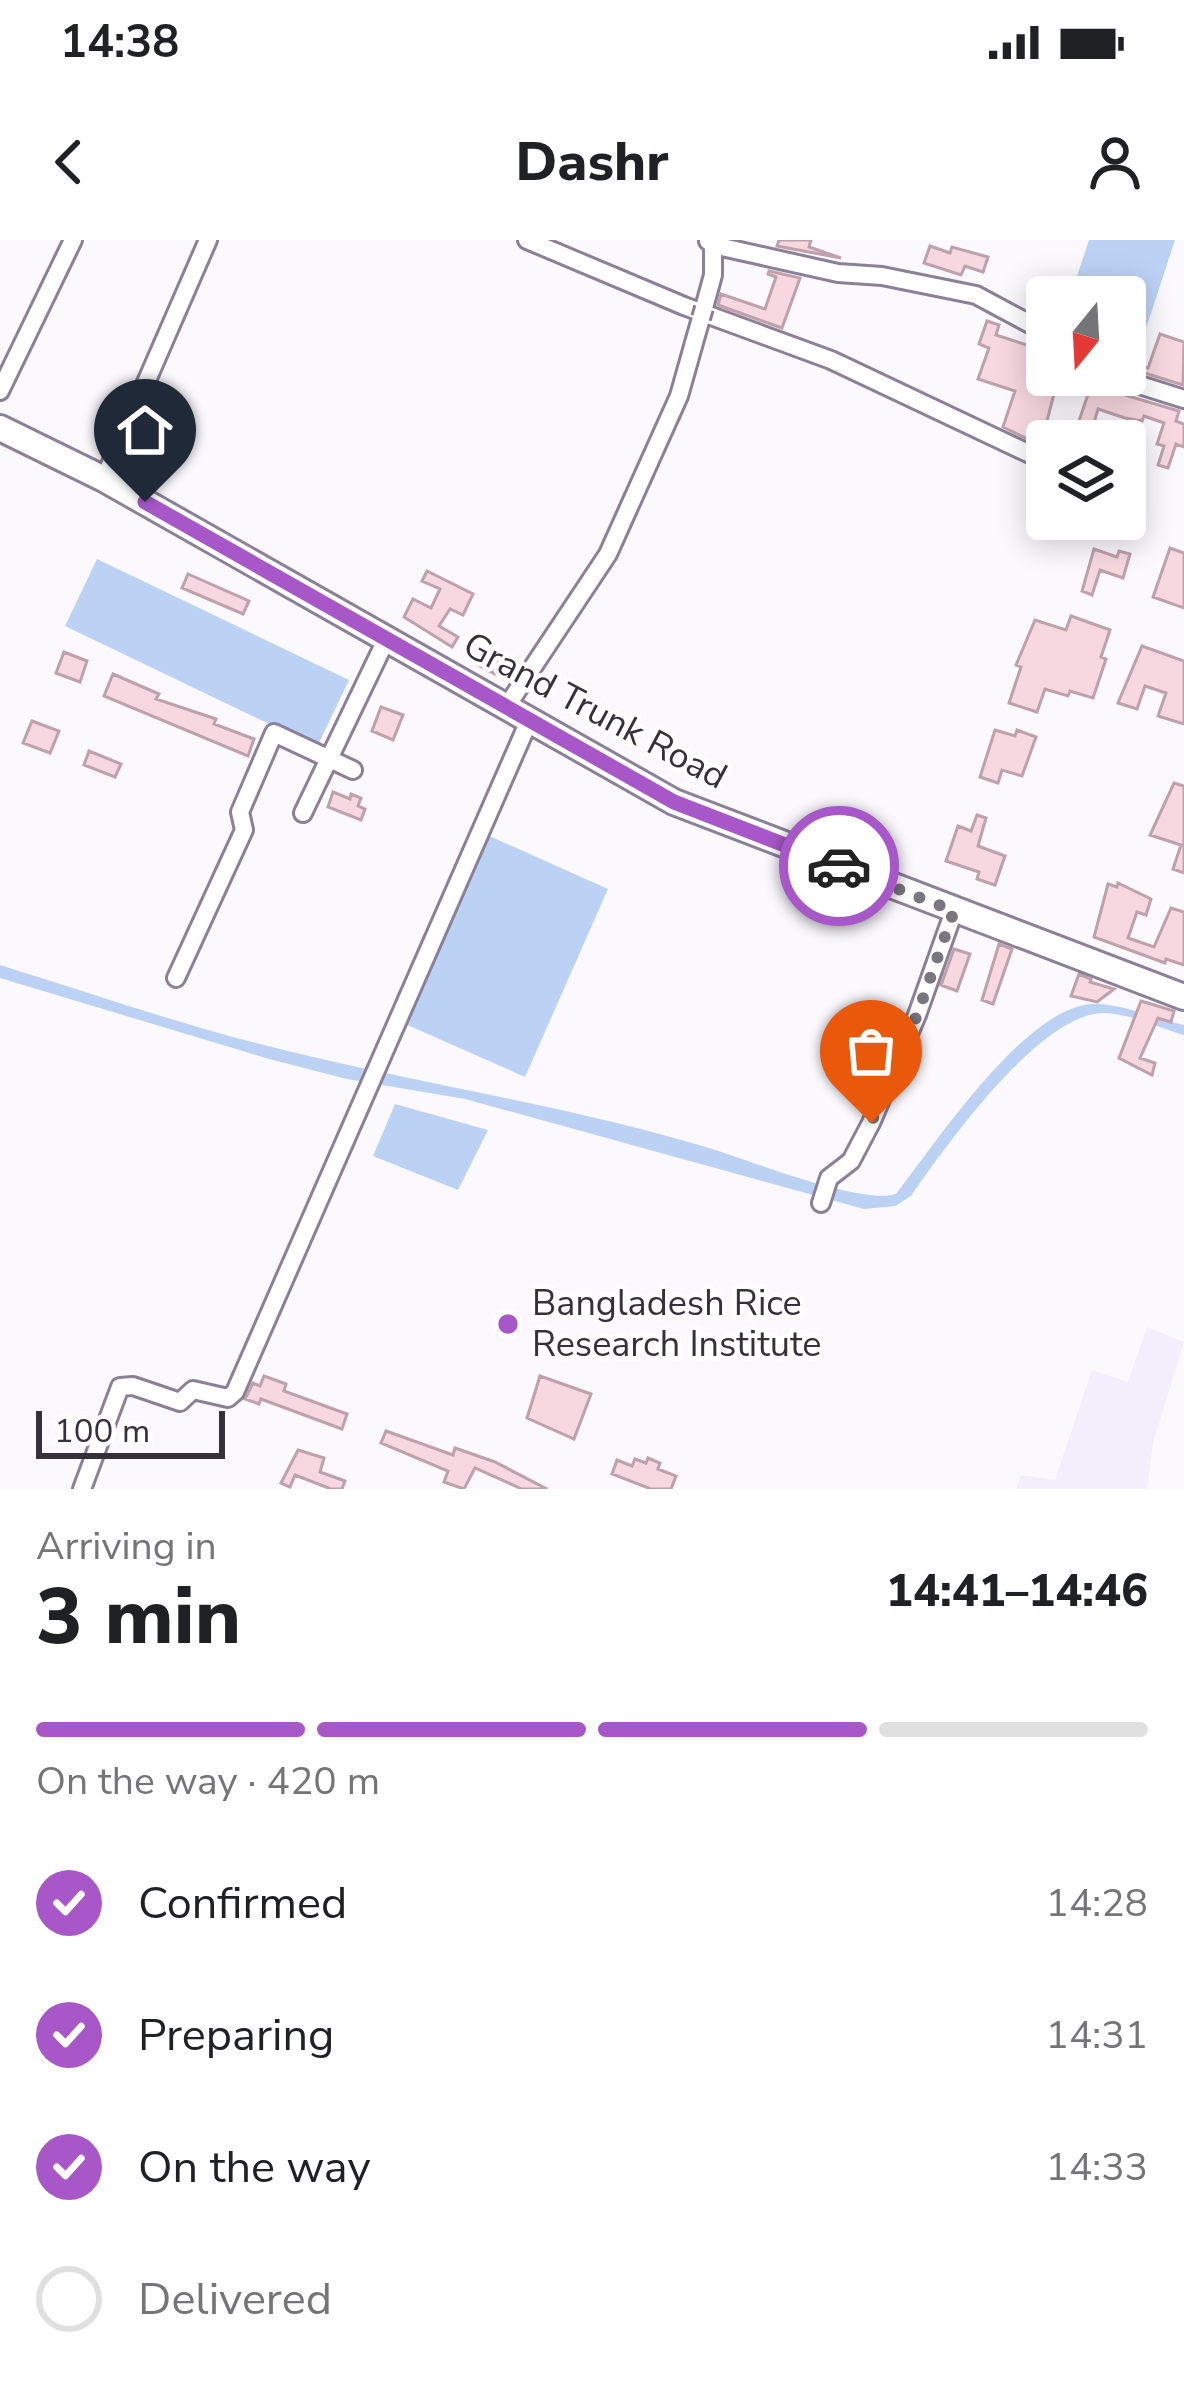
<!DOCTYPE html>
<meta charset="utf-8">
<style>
body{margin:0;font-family:"Nunito Sans",sans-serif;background:#f6f6f6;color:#202124;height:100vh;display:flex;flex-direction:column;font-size:45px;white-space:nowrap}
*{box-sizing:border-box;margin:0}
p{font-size:39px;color:#757577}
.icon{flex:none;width:66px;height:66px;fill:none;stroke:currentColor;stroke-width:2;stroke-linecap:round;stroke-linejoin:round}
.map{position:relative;height:1249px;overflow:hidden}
.side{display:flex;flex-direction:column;background:#fff;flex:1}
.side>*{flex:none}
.needle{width:78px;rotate:198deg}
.buttons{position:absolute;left:1026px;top:36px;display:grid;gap:24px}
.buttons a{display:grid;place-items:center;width:120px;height:120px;border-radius:12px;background:#fff;box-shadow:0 6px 30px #0003;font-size:60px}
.scale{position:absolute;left:36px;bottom:30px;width:189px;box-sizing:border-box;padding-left:12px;border:6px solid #35303a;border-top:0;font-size:33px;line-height:42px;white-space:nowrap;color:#35303a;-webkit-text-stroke:9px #fff;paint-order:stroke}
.pin{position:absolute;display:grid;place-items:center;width:102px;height:102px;color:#fff;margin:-123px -51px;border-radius:50% 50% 50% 0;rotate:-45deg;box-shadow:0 0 12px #0007}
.pin .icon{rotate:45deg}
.courier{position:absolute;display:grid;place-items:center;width:120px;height:120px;margin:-60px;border:9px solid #a757c8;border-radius:50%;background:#fff;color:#222;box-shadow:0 3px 15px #0007}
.summary em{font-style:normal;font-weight:800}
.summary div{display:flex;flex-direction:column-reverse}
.summary{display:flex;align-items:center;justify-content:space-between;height:204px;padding:0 36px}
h1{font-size:78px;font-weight:800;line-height:90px}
.bar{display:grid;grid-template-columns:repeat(4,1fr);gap:18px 12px;align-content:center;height:144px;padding:0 36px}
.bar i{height:15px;border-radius:9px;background:#e0e0e0}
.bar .on{background:#a757c8}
.bar p{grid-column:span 4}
ol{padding:0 36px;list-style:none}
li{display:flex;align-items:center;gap:36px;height:132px}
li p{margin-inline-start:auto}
li .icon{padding:12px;border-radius:50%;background:#a757c8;color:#fff;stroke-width:4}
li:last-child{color:#757577}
li i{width:66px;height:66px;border:6px solid #e0e0e0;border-radius:50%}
.status{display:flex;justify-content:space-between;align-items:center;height:84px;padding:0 60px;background:#fff;direction:ltr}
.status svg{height:33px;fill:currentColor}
header{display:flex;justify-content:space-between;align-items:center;height:156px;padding:0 36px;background:#fff;font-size:54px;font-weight:800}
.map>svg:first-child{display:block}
</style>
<div class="status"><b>14:38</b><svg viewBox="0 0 49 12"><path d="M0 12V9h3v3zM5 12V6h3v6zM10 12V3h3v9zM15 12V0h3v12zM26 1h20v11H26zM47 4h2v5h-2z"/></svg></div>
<header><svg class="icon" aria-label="back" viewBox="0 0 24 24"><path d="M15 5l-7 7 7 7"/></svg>Dashr<svg class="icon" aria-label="person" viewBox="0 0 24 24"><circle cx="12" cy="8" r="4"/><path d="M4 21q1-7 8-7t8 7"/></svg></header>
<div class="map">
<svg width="1184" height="1249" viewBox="0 0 1184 1249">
<rect width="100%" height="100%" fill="#fbf9fe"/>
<!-- built -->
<path fill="#f4eefc" d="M1147,1087L1184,1102L1153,1203L1147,1249H1016L1021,1235L1055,1240L1092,1130L1128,1142Z"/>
<!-- water -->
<path fill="#bcd2f5" d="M1089,0H1175L1136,119L1125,115V57H1070Z
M97,319L349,440L317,507L65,386Z
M487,595L608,649L525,837L403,783Z
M0,725C84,751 167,780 252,802C404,842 561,863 712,909C751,921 862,965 896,954C936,903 1026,766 1093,764C1121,763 1156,779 1184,785V795C1159,788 1129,773 1103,773C1039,774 945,907 911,956L895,966L864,969L465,859L347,839L269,819L0,738Z
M395,864L488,890L458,950L373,916Z"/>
<!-- building -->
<path fill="#f7d8e1" stroke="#bea1aa" stroke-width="3" d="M779,0H811L809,7L841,18L777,6Z
M930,6L950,13L952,7L988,17L983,32L965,26L961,35L924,23Z
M769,31L800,38L782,88L718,65L721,54L765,69L776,37L768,34Z
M987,81L999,85L996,95L1033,107L1029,121L1047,127V135H1059L1044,192L1066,201H1042L1040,205L1003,187L1015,151L978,139L989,108L979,104Z
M1160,94L1184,102L1183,145L1125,127V120L1148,128Z
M1091,145L1179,171L1176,181L1184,184V207L1176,204L1168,228L1158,225L1164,206L1157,204L1164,183L1144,176L1142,181L1125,178L1098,169L1093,186L1079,181Z
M1170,308L1184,313V368L1153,357Z
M1094,309L1117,317L1119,311L1130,314L1123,338L1100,330L1092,355L1082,351Z
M427,331L473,354L463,375L450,369L439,386L458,397L452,407L404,377L413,359L431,368L440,349L422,341Z
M188,334L249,361L243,374L182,348Z
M1071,376L1110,390L1101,417L1106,419L1093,458L1070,451L1068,456L1045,449L1037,472L1009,463L1021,427L1016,425L1035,380L1066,390Z
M1142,406L1184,421V484L1158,476L1166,453L1145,446L1137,469L1118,463Z
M476,411L514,432L508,441L471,421Z
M64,412L87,421L80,442L56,433Z
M113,434L159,454L156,459L216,479L214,484L254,499L248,516L104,456Z
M381,467L403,475L393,500L372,491Z
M32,481L59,491L50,513L23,503Z
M995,490L1015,496L1017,490L1036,497L1022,536L1002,530L998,543L980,537Z
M89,511L121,524L115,537L84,525Z
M1174,543L1184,546V633L1173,629L1181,605L1150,595Z
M333,552L350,559L351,554L361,558L358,566L365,569L361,580L328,567Z
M977,575L986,578L978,606L1005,616L995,645L977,639L979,632L946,621L958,586L971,591Z
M1118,643L1151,659L1146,675L1137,672L1128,698L1154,707L1171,668L1184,672V725L1166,719L1165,723L1094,697L1108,644L1117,647Z
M999,704L1012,709L993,764L982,760Z
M954,709L970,714L957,751L941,745Z
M1079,734L1091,739L1090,742L1114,749L1097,762L1071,756Z
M1141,761L1174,771L1171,782L1158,778L1140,818L1155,823L1152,835L1119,818Z
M264,1136L286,1144L284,1151L347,1174L342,1189L261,1159L259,1164L245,1159L253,1143L260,1146Z
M540,1136L591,1154L574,1199L527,1178Z
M386,1191L453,1215L455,1208L495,1222L547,1249H522L475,1228L464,1249L444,1242L448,1231L381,1203Z
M298,1210L324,1218L320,1232L345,1241L342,1249H331L295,1235L290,1247L281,1243Z
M648,1218L660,1223L658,1229L676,1236L671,1249H651L612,1234L617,1220L632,1226L635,1219L646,1223Z"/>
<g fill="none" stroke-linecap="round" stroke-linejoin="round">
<defs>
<path id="minor" d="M527,0L684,66L831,120L1047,222
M713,5L838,33L882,36L976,55L1047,93
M704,68L713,35V5L708,1
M1108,135L1184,159
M0,151L73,0
M104,239L208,0
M507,466L608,314L679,156L701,78
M303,573L386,400
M176,738L244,590L240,572L274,493L353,530
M821,963L829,938L851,921L871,883L917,775L954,671
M82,1249L120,1147L133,1146L180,1162L193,1150L228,1158L235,1152L529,481"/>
<path id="highway" d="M0,188L104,239L674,562L1184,757"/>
</defs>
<!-- minor casing -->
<use href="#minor" stroke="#8b8098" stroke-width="22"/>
<!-- highway casing -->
<use href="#highway" stroke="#8b8098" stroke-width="30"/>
<!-- minor -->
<use href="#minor" stroke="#fff" stroke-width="16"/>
<!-- highway -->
<use href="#highway" stroke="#fff" stroke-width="24"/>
<defs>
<path id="minor-bridge" d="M701,78L704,68"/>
</defs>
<!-- minor-bridge casing -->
<use href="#minor-bridge" stroke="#8b8098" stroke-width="22" stroke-linecap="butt"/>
<!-- minor-bridge -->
<use href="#minor-bridge" stroke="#fff" stroke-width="16"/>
</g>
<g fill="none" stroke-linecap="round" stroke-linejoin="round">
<!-- done -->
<path stroke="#7a767f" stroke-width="12" stroke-dasharray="0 21.6" d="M839,626L954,671L917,775L871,883"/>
<!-- route -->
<path stroke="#a757c8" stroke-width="15" d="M145,262L674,562L839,626"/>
</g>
<!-- markers -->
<circle fill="#a757c8" stroke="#fff" stroke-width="4.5" cx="508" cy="1084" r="12"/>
<g text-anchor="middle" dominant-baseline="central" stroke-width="9" stroke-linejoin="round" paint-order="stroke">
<!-- street labels -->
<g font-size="36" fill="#35303a" stroke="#fff">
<text transform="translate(595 471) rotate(28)">Grand Trunk Road</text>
</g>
<!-- poi labels -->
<g font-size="36" fill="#35303a" stroke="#fff" text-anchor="start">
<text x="532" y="1063">Bangladesh Rice<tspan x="532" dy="41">Research Institute</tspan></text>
</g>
</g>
</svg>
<div class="buttons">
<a><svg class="needle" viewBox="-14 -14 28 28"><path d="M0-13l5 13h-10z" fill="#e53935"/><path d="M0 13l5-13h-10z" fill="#757577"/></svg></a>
<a><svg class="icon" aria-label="layers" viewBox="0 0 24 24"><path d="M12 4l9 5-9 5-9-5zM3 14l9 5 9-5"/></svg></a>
</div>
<div class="scale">100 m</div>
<div class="pin" style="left:871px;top:883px;background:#ea580c"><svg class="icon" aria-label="bag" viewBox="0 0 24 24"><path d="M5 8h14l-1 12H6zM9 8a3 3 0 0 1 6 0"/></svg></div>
<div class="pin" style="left:145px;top:262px;background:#1f2937"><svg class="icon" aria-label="home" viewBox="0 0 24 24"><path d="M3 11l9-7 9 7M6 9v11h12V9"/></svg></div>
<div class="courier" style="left:839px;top:626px"><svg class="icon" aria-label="car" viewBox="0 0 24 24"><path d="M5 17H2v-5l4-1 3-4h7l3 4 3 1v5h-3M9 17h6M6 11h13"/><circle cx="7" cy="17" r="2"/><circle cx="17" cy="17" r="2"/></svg></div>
</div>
<section class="side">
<div class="summary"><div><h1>3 min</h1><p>Arriving in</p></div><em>14:41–14:46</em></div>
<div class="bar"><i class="on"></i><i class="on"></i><i class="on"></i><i></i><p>On the way · 420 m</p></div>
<ol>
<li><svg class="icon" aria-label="check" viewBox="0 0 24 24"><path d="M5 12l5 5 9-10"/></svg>Confirmed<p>14:28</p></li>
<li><svg class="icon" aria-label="check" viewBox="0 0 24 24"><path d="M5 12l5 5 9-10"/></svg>Preparing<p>14:31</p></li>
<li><svg class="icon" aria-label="check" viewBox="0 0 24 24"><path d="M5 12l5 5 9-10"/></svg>On the way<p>14:33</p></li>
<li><i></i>Delivered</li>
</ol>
</section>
